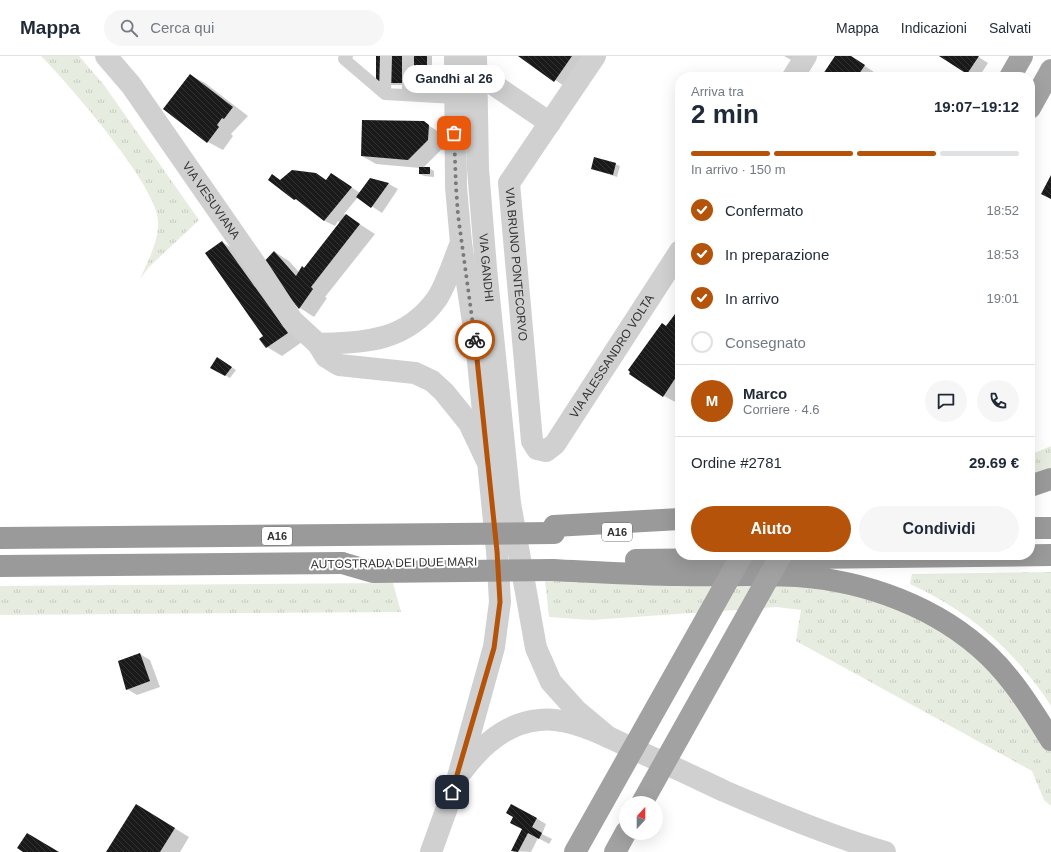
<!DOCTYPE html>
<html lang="it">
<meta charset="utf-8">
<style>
body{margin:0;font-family:Helvetica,sans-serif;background:#f6f6f7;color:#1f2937;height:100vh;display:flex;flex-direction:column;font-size:15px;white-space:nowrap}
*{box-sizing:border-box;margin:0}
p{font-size:13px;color:#747a83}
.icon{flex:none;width:22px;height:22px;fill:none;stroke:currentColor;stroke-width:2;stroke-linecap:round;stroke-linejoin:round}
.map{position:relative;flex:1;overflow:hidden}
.sheet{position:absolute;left:675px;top:16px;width:360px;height:488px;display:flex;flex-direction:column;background:#fff;border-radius:16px;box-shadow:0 4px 16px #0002}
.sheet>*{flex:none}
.needle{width:26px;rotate:21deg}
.fabs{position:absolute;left:619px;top:740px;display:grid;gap:8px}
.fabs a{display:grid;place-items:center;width:44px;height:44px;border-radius:50%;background:#fff;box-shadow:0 4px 16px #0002;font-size:20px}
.pin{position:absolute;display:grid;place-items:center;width:34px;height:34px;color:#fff;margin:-17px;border-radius:8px;box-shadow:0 2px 6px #0006}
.courier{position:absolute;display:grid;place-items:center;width:40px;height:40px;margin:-20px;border:3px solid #b45309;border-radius:50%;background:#fff;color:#222;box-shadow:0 1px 5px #0007}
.bubble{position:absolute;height:28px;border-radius:14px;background:#fff;box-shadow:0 4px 16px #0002;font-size:13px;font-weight:600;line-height:28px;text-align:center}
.overview em{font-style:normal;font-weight:600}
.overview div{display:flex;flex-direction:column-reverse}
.overview{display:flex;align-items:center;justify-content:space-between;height:68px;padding:0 16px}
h1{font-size:26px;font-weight:600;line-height:30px}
.bar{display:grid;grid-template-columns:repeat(4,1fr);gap:6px 4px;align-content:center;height:48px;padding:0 16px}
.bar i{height:5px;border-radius:3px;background:#e0e1e3}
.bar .selected{background:#b45309}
.bar p{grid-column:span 4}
.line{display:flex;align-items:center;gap:10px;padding:0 16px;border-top:1px solid #e0e1e3}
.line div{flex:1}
.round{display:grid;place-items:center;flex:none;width:42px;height:42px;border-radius:21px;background:#f6f6f7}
ol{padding:0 16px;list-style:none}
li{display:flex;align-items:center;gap:12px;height:44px}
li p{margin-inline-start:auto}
li .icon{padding:4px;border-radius:50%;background:#b45309;color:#fff;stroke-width:4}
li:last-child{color:#747a83}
li i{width:22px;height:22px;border:2px solid #e0e1e3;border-radius:50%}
.primary-button{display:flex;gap:8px;margin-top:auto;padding:8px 16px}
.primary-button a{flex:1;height:46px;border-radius:24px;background:#b45309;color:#fff;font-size:16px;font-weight:600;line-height:46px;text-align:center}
.primary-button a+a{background:#f6f6f7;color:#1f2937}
header{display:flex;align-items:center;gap:24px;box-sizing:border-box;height:56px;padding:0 20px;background:#fff;border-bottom:1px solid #e0e1e3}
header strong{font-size:19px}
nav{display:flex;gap:22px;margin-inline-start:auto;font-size:14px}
.search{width:280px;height:36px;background:#f6f6f7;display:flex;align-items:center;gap:10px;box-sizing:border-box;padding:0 14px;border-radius:22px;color:#747a83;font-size:15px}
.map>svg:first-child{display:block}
</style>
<header>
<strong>Mappa</strong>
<div class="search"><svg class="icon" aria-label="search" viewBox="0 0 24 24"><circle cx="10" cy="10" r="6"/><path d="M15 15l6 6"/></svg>Cerca qui</div>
<nav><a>Mappa</a><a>Indicazioni</a><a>Salvati</a></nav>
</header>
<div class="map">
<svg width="1051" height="796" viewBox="0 0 1051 796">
<defs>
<pattern id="grass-tufts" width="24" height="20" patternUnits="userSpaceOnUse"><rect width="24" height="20" fill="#e6ecdf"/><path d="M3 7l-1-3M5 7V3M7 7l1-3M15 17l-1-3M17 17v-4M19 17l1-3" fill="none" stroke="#c6cbc0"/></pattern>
<pattern id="building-back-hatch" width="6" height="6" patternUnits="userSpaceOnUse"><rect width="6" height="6" fill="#1a1a1a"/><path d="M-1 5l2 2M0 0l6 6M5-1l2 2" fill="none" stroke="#333"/></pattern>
</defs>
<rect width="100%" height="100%" fill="#fff"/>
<!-- grass -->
<path fill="url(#grass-tufts)" d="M41,0H79L104,29L199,164L149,211L140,223C148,205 159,185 158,165C158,131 68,27 41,0Z
M1051,390V412L1030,420V399Z
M1051,516V650C1016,595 969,555 910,528L912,518Z
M545,524L798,526L878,540L967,586L1051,693V750L1044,744L1032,715L796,585L801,554L777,551L591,564L549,561Z
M393,527L401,556L0,559V530Z"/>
<!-- shadow -->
<path fill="#0003" d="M377,0H432V29H381Z
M520,0H592L570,34Z
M784,0H796L793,5Z
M836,0H850L874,16L870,21H822Z
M941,0H977L988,7L979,21H974Z
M190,19L205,27L248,60L231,78L233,80L223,94L208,86Z
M424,66L443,79L442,93L423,112H429L434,115V121L424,120L420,118V112L376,108L362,100Z
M615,108L620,110L617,121L592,113Z
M280,124H341L360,137L370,124L389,128L398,133L382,157L358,141L344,158L375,178L325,241L327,242L314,261L300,252L263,208L275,196L289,205L299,216L304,212L340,167L338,165L335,170L325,165L295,143Z
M222,186L237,195L302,286L282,300L267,291L261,283L265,280Z
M680,262V346L679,348L664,340L667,271Z
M222,305L236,314L230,322L212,312Z
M140,598L150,604L160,631L137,639L127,633Z
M151,758L189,781L180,796H108Z
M536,762L546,768L542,778L552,783L549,788L538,782L531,796L512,795Z"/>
<!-- building -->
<path fill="url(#building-back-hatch)" d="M376,0H427V27H376Z
M518,0H572L554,26Z
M835,0H851L865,9L857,21H821Z
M939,0H979L967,18Z
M190,18L233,51L224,63L222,62L217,69L219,71L207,87L163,53Z
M362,64L424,65L429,69L428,84L408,104L361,100Z
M594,101L616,107L613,119L591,113Z
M419,111H430V118H419Z
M292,114L316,117L326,124L331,117L352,131L324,165L296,143L294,144L268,124L272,118L280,124Z
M1051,119V143L1041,138Z
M370,122L389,127L371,152L356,141Z
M346,158L360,168L311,231L313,233L299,253L262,208L274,195L296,220L302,210L304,212Z
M222,185L288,277L266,292L259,283L263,280L205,197Z
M675,258L680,261V315L663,341L629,318L630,316L628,314L662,267L666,270Z
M217,301L232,311L225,320L210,312Z
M140,597L150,625L126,634L118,605Z
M136,748L175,772L160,796H106Z
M511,748L537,762L532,771L542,777L539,783L528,777L518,796L511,795L522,773L510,767L513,761L506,757Z
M27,777L59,796H23L17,792Z"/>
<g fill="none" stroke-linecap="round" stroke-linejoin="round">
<!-- service -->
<path stroke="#d0d0d0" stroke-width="12" d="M347,0L344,3L385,38L455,42
M385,38L386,0
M408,38V0"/>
<!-- minor -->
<g stroke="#d0d0d0" stroke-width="22">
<path id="s1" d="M106,0L131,29L260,215L292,264L318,288L326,301L339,309L415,317L432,325L444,336L469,367L486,403"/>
<path id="s2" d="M595,0L509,127L532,385L537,393L546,395L555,388L680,195"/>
<path d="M475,16L550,67"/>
<path d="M793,21L806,0"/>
<path d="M318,288C366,286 405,286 436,244C446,230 454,203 461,187"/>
</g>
<!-- tertiary -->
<g stroke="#d0d0d0" stroke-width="22">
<path id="s3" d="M476,0L478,113L486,212L510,447L536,592L551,626L577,655L608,681"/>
<path d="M463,714C482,689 506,667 539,664C572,660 612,683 642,697C669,709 697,722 724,735C777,758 830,780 885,796"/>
<path d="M431,796L458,721L494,591L500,546L497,495L476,286L461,187L456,131L455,0"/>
</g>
<!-- trunk -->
<path stroke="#a2a2a2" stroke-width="22" d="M1010,21L1022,0
M1030,52L1051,14
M615,796L626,776"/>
<!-- motorway -->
<path stroke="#9a9a9a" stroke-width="22" d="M1030,430L1051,423
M554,470L680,463
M1030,472H1051
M636,504L1051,499
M0,510L342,507
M552,514C594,516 637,519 679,519C718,520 758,518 797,520C866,525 938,551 989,600C1014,624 1032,654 1051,684"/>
<!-- trunk-bridge -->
<path stroke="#a2a2a2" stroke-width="22" d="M642,747L781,499
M575,796L742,499"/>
<!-- motorway-bridge -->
<path stroke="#9a9a9a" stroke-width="22" d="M0,482L554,477
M342,507L373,516L552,514"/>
</g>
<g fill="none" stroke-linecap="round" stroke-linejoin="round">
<!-- done -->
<path stroke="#7a7a7a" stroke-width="4" stroke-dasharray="0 7.2" d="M454,77L456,131L458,159L475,284"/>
<!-- route -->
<path stroke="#b45309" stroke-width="5" d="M452,736L494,592L500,546L497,495L475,284"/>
</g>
<g text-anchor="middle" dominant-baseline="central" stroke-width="4" stroke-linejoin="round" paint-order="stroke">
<!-- shield labels -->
<g fill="#fff" stroke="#707070" stroke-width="1">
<rect x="602" y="467" width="30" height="18" rx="3"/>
<rect x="262" y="471" width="30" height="18" rx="3"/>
</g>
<g font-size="11" font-weight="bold" fill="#333">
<text x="617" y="476">A16</text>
<text x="277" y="480">A16</text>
</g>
<!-- street labels -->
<g font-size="12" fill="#333" stroke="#fff">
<text stroke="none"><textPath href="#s1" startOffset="179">VIA VESUVIANA</textPath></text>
<text stroke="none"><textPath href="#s2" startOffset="235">VIA BRUNO PONTECORVO</textPath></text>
<text stroke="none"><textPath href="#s3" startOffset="212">VIA GANDHI</textPath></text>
<text stroke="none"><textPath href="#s2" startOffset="547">VIA ALESSANDRO VOLTA</textPath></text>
<text transform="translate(394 507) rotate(-1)">AUTOSTRADA DEI DUE MARI</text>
</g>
</g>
</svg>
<div class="fabs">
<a><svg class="needle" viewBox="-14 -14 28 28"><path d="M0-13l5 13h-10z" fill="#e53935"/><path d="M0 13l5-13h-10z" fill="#747a83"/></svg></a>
</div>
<div class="pin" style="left:454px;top:77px;background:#ea580c"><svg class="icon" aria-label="bag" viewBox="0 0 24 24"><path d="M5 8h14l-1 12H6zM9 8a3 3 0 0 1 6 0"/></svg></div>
<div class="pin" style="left:452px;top:736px;background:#1f2937"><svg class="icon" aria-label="home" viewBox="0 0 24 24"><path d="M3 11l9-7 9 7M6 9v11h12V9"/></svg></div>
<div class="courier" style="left:475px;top:284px"><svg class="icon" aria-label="bike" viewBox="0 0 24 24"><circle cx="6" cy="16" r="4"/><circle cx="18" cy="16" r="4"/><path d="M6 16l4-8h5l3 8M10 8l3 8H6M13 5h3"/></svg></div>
<div class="bubble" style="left:403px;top:9px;width:102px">Gandhi al 26</div>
<section class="sheet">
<div class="overview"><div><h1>2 min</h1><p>Arriva tra</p></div><em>19:07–19:12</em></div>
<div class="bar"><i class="selected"></i><i class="selected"></i><i class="selected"></i><i></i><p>In arrivo · 150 m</p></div>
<ol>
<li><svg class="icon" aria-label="check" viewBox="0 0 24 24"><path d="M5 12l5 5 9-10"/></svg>Confermato<p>18:52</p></li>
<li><svg class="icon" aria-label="check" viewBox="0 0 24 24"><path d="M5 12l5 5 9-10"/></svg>In preparazione<p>18:53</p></li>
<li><svg class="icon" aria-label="check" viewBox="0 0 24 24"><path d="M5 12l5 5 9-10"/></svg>In arrivo<p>19:01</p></li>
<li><i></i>Consegnato</li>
</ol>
<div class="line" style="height:72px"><b class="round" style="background:#b45309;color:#fff">M</b><div><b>Marco</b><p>Corriere · 4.6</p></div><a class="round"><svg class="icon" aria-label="chat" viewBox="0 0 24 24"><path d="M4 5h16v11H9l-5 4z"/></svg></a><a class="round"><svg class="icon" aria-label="phone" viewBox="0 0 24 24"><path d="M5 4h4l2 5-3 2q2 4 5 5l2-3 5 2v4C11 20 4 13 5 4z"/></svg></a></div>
<div class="line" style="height:52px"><div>Ordine #2781</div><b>29.69 €</b></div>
<div class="primary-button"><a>Aiuto</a><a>Condividi</a></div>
</section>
</div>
